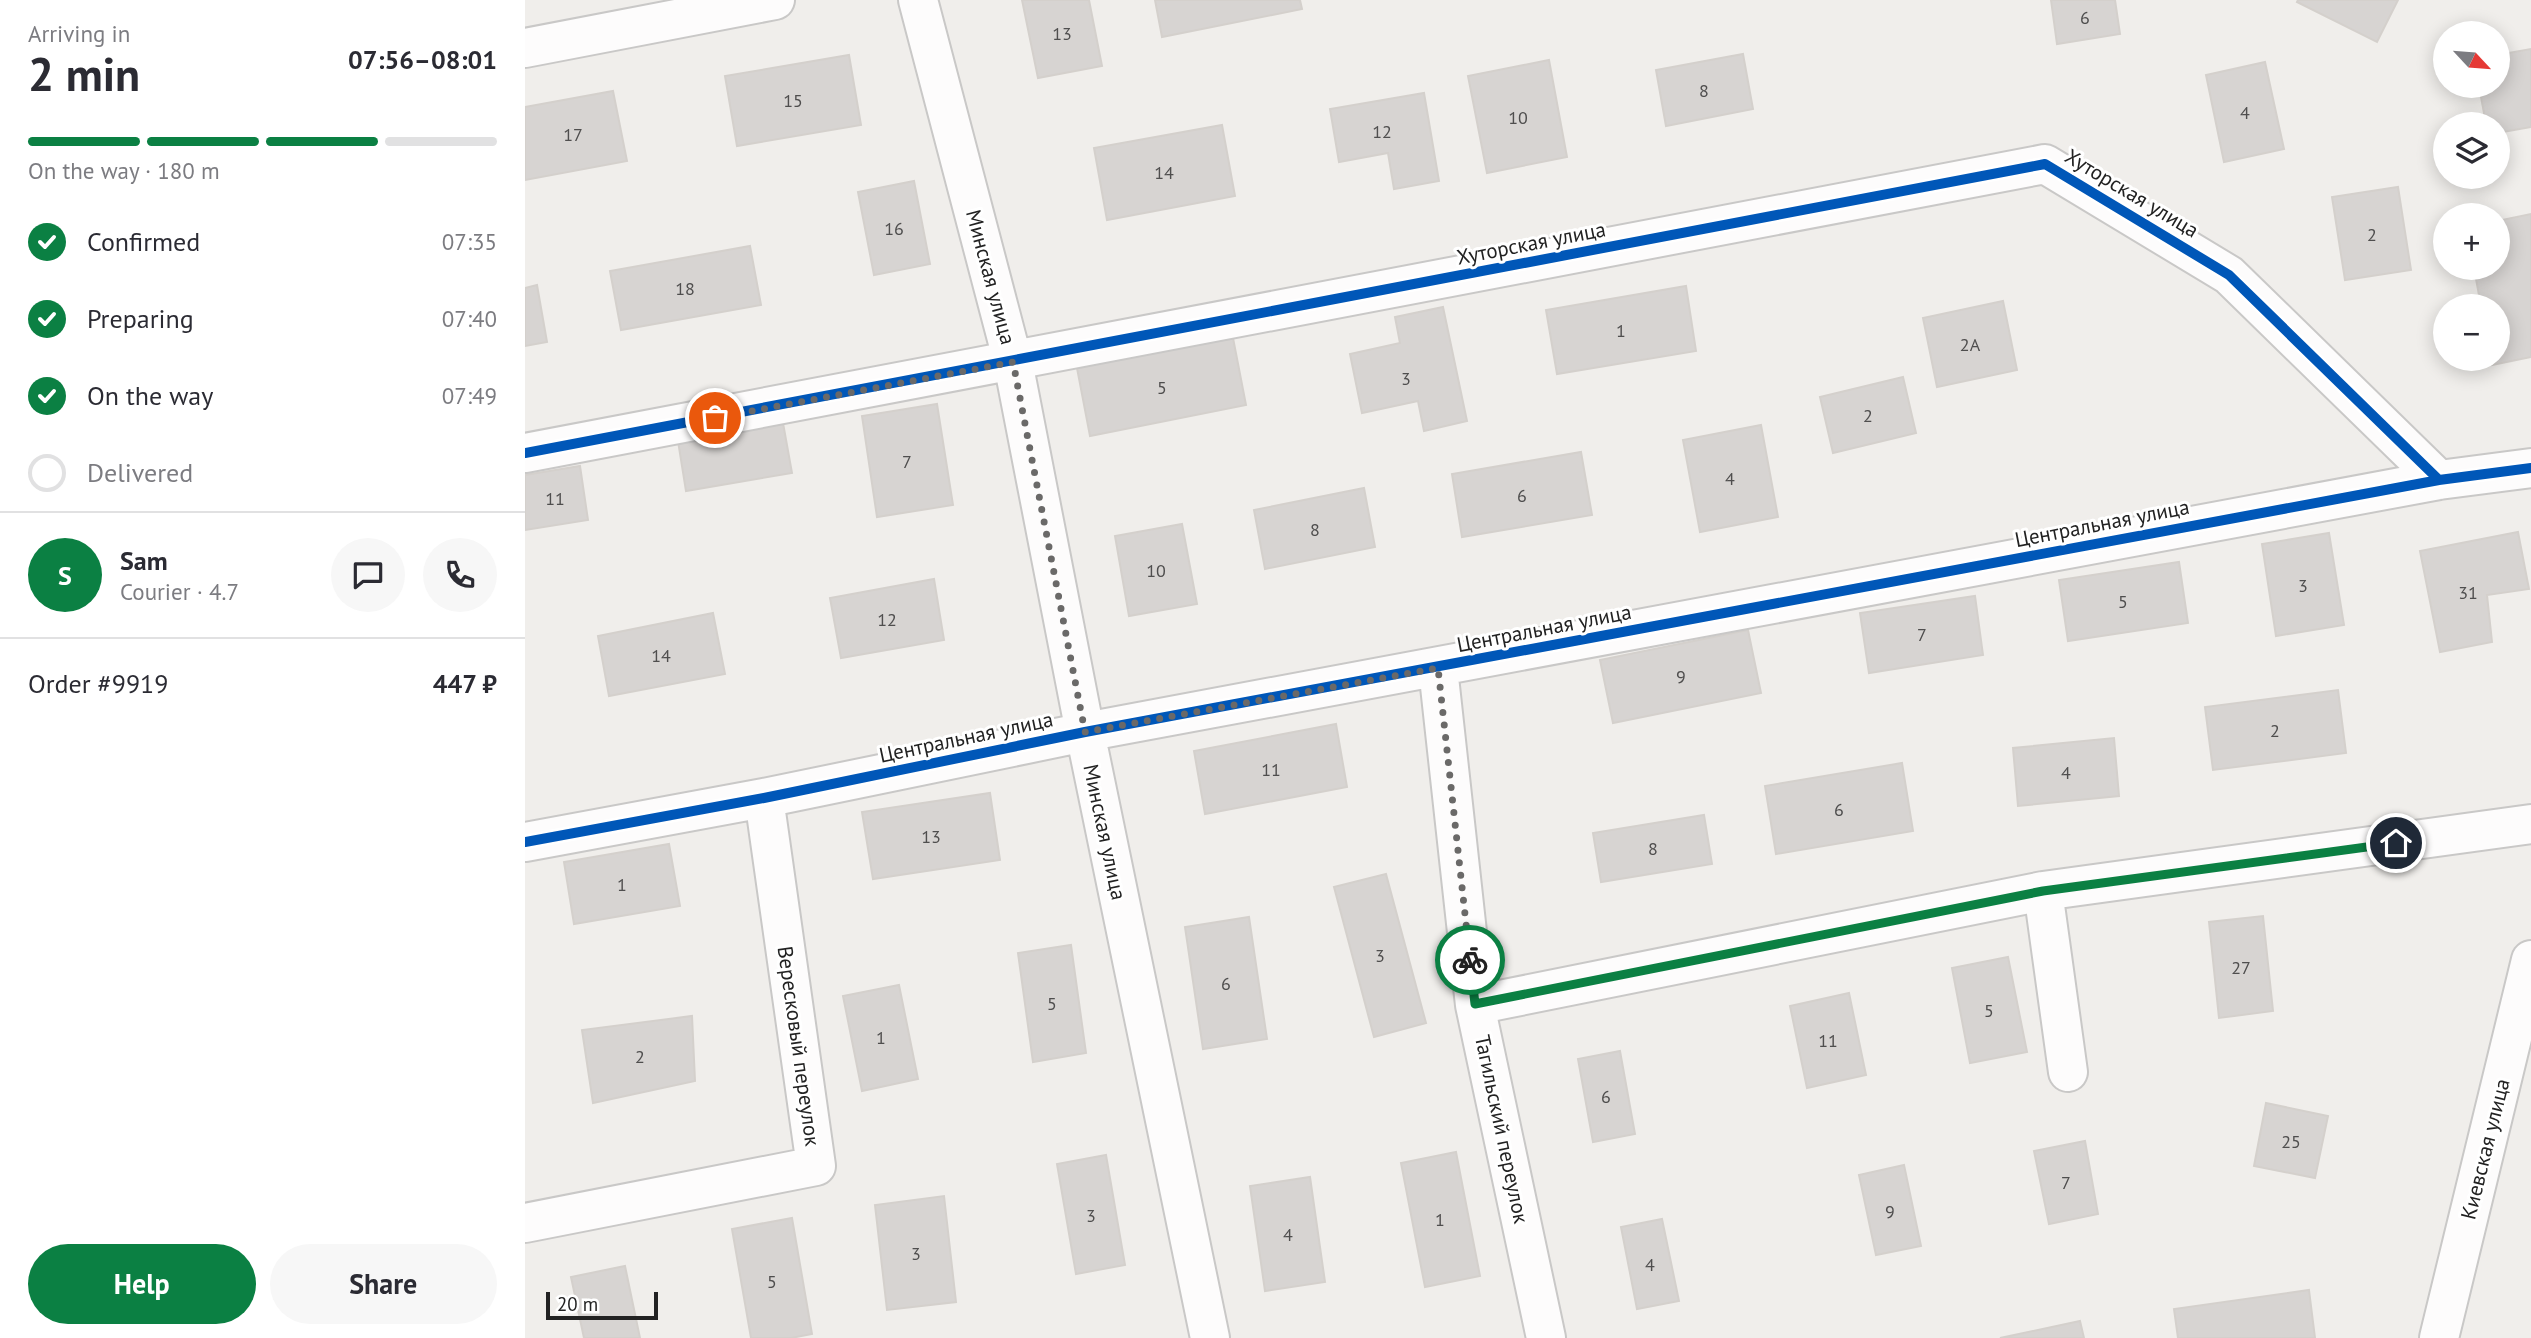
<!DOCTYPE html>
<meta charset="utf-8">
<style>
body{margin:0;font-family:"PT Sans",sans-serif;background:#f7f7f7;color:#2b2b33;height:100vh;display:flex;flex-direction:column;font-size:26px;white-space:nowrap}
*{box-sizing:border-box;margin:0}
p{font-size:23px;color:#7c7c81}
.icon{flex:none;width:38px;height:38px;fill:none;stroke:currentColor;stroke-width:2;stroke-linecap:round;stroke-linejoin:round}
.map{position:relative;flex:1;overflow:hidden}
.panel{display:flex;flex-direction:column;background:#fff;width:525px}
.panel>*{flex:none}
.needle{width:46px;rotate:116deg}
.controls{position:absolute;left:1908px;top:21px;display:grid;gap:14px}
.controls a{display:grid;place-items:center;width:77px;height:77px;border-radius:50%;background:#fff;box-shadow:0 4px 18px #0003;font-size:35px}
.scale{position:absolute;left:21px;bottom:18px;width:112px;box-sizing:border-box;padding-left:7px;border:4px solid #222;border-top:0;font-size:19px;line-height:24px;white-space:nowrap;color:#222;-webkit-text-stroke:5px #fff;paint-order:stroke}
.pin{position:absolute;display:grid;place-items:center;width:60px;height:60px;color:#fff;margin:-30px;border:4px solid #fff;border-radius:50%;box-shadow:0 2px 7px #0007}
.courier{position:absolute;display:grid;place-items:center;width:70px;height:70px;margin:-35px;border:5px solid #0b8043;border-radius:50%;background:#fff;color:#222;box-shadow:0 2px 9px #0007}
.headline em{font-style:normal;font-weight:700}
.headline div{display:flex;flex-direction:column-reverse}
.headline{display:flex;align-items:center;justify-content:space-between;height:119px;padding:0 28px}
h1{font-size:46px;font-weight:700;line-height:52px}
.bar{display:grid;grid-template-columns:repeat(4,1fr);gap:10px 7px;align-content:center;height:84px;padding:0 28px}
.bar i{height:9px;border-radius:5px;background:#e1e1e2}
.bar .on{background:#0b8043}
.bar p{grid-column:span 4}
.line{display:flex;align-items:center;gap:18px;padding:0 28px;border-top:2px solid #e1e1e2}
.line div{flex:1}
.round{display:grid;place-items:center;flex:none;width:74px;height:74px;border-radius:37px;background:#f7f7f7}
ol{padding:0 28px;list-style:none}
li{display:flex;align-items:center;gap:21px;height:77px}
li p{margin-inline-start:auto}
li .icon{padding:7px;border-radius:50%;background:#0b8043;color:#fff;stroke-width:4}
li:last-child{color:#7c7c81}
li i{width:38px;height:38px;border:4px solid #e1e1e2;border-radius:50%}
.primary-button{display:flex;gap:14px;margin-top:auto;padding:14px 28px}
.primary-button a{flex:1;height:80px;border-radius:42px;background:#0b8043;color:#fff;font-size:28px;font-weight:700;line-height:80px;text-align:center}
.primary-button a+a{background:#f7f7f7;color:#2b2b33}
main{display:flex;flex:1;min-height:0}
.map>svg:first-child{display:block}
</style>
<main>
<section class="panel">
<div class="headline"><div><h1>2 min</h1><p>Arriving in</p></div><em>07:56–08:01</em></div>
<div class="bar"><i class="on"></i><i class="on"></i><i class="on"></i><i></i><p>On the way · 180 m</p></div>
<ol>
<li><svg class="icon" aria-label="check" viewBox="0 0 24 24"><path d="M5 12l5 5 9-10"/></svg>Confirmed<p>07:35</p></li>
<li><svg class="icon" aria-label="check" viewBox="0 0 24 24"><path d="M5 12l5 5 9-10"/></svg>Preparing<p>07:40</p></li>
<li><svg class="icon" aria-label="check" viewBox="0 0 24 24"><path d="M5 12l5 5 9-10"/></svg>On the way<p>07:49</p></li>
<li><i></i>Delivered</li>
</ol>
<div class="line" style="height:126px"><b class="round" style="background:#0b8043;color:#fff">S</b><div><b>Sam</b><p>Courier · 4.7</p></div><a class="round"><svg class="icon" aria-label="chat" viewBox="0 0 24 24"><path d="M4 5h16v11H9l-5 4z"/></svg></a><a class="round"><svg class="icon" aria-label="phone" viewBox="0 0 24 24"><path d="M5 4h4l2 5-3 2q2 4 5 5l2-3 5 2v4C11 20 4 13 5 4z"/></svg></a></div>
<div class="line" style="height:91px"><div>Order #9919</div><b>447 ₽</b></div>
<div class="primary-button"><a>Help</a><a>Share</a></div>
</section>
<div class="map">
<svg width="2006" height="1338" viewBox="0 0 2006 1338">
<rect width="100%" height="100%" fill="#f0eeeb"/>
<!-- building -->
<path fill="#d7d4d2" stroke="#d4d0cc" stroke-width="2" d="M497,0H564L577,66L513,78Z
M630,0H775L777,9L637,37Z
M1526,0H1590L1595,34L1532,44Z
M1773,0H1873L1852,42L1772,2Z
M2006,49V127L1972,133V124H1961L1954,86H1972V55Z
M1218,54L1228,109L1141,126L1131,70Z
M324,55L336,125L212,146L200,76Z
M1024,60L1042,157L962,173L943,76Z
M1740,62L1759,149L1699,162L1681,75Z
M88,91L102,161L0,180V107Z
M899,93L914,181L869,189L863,153L814,162L805,109Z
M697,125L710,196L582,220L569,148Z
M389,181L405,264L349,275L333,192Z
M1873,187L1886,270L1820,280L1807,197Z
M2006,214V357L1967,365L1966,359H1972V306H1956L1949,268H1972V221Z
M225,246L236,305L96,330L85,271Z
M12,285L22,342L0,346V288Z
M1161,286L1171,351L1032,374L1021,310Z
M1478,301L1492,370L1412,387L1398,318Z
M918,307L942,421L899,431L893,401L837,413L825,354L875,343L870,317Z
M708,338L721,405L565,436L552,368Z
M1378,377L1391,433L1308,453L1295,397Z
M412,404L428,505L352,517L337,416Z
M258,423L267,473L161,491L153,441Z
M1236,425L1253,517L1175,532L1158,440Z
M1056,452L1067,515L937,537L927,474Z
M55,466L63,520L0,530V475Z
M839,488L850,547L740,569L729,510Z
M657,524L672,604L604,616L590,536Z
M1993,532L2004,589L1962,595L1967,642L1915,652L1895,551Z
M1804,533L1819,625L1751,636L1737,544Z
M1654,562L1663,623L1543,641L1534,580Z
M409,579L419,640L316,658L305,598Z
M1450,596L1458,655L1344,673L1335,613Z
M188,613L200,674L84,696L73,636Z
M1223,630L1236,693L1088,723L1075,660Z
M1813,690L1821,753L1688,770L1680,707Z
M811,724L822,787L680,814L669,751Z
M1589,738L1594,796L1493,806L1488,748Z
M1377,763L1388,831L1251,854L1240,786Z
M465,793L475,860L348,879L337,812Z
M1179,815L1187,864L1076,882L1068,833Z
M144,844L155,906L49,924L39,862Z
M861,874L901,1023L849,1037L809,887Z
M1738,916L1748,1011L1694,1018L1684,922Z
M724,917L742,1039L678,1049L660,927Z
M546,945L561,1053L508,1062L493,953Z
M1483,957L1502,1052L1445,1063L1427,968Z
M374,985L393,1079L337,1091L318,996Z
M1324,993L1341,1075L1282,1088L1265,1006Z
M167,1016L170,1081L68,1103L57,1030Z
M1095,1051L1110,1134L1068,1142L1053,1059Z
M1741,1103L1803,1116L1790,1178L1729,1166Z
M1560,1141L1573,1214L1524,1224L1509,1151Z
M931,1152L955,1276L900,1287L876,1163Z
M581,1155L600,1265L551,1274L532,1164Z
M1379,1165L1396,1246L1351,1255L1334,1175Z
M785,1177L800,1282L740,1291L725,1186Z
M419,1196L431,1302L362,1310L350,1205Z
M267,1218L287,1334L266,1338H226L207,1229Z
M1137,1219L1154,1301L1112,1309L1096,1227Z
M100,1266L115,1338H59L46,1277Z
M1784,1290L1790,1338H1653L1649,1309Z
M1555,1321L1559,1338H1475Z"/>
<g fill="none" stroke-linecap="round" stroke-linejoin="round">
<defs>
<path id="minor" d="M393,0L488,362L560,732L685,1338
M0,48L250,0
M0,453L1520,164L1704,275L1914,480
M913,668L950,1005L1021,1338
M0,842L239,798L560,732L1914,480L2006,468
M1518,891L1543,1072
M950,1005L1518,891L2006,824
M0,1223L291,1166L239,798
M1914,1338L2006,960"/>
</defs>
<!-- minor casing -->
<use href="#minor" stroke="#c9c8c7" stroke-width="42"/>
<!-- minor -->
<use href="#minor" stroke="#fdfcfc" stroke-width="38"/>
<defs>
<path id="cycleway" d="M0,453L1520,164L1704,275L1914,480
M0,842L239,798L560,732L1914,480L2006,468"/>
</defs>
<!-- cycleway casing -->
<use href="#cycleway" stroke="#fff" stroke-width="15"/>
<!-- cycleway -->
<use href="#cycleway" stroke="#0057b8" stroke-width="10"/>
</g>
<g fill="none" stroke-linecap="round" stroke-linejoin="round">
<!-- done -->
<path stroke="#6a6968" stroke-width="7" stroke-dasharray="0 12.6" d="M190,418L488,362L560,732L913,668L945,960"/>
<!-- route -->
<path stroke="#0b8043" stroke-width="9" d="M945,960L950,1004L1518,891L1871,843"/>
</g>
<g text-anchor="middle" dominant-baseline="central" stroke-width="6" stroke-linejoin="round" paint-order="stroke">
<!-- number labels -->
<g font-size="18" fill="#4f4e4e">
<text x="1560" y="17">6</text>
<text x="537" y="33">13</text>
<text x="1179" y="90">8</text>
<text x="268" y="100">15</text>
<text x="1720" y="112">4</text>
<text x="993" y="117">10</text>
<text x="857" y="131">12</text>
<text x="48" y="134">17</text>
<text x="639" y="172">14</text>
<text x="369" y="228">16</text>
<text x="1847" y="234">2</text>
<text x="160" y="288">18</text>
<text x="1096" y="330">1</text>
<text x="1445" y="344">2А</text>
<text x="881" y="378">3</text>
<text x="637" y="387">5</text>
<text x="1343" y="415">2</text>
<text x="382" y="461">7</text>
<text x="1205" y="478">4</text>
<text x="997" y="495">6</text>
<text x="30" y="498">11</text>
<text x="790" y="529">8</text>
<text x="631" y="570">10</text>
<text x="1778" y="585">3</text>
<text x="1943" y="592">31</text>
<text x="1598" y="601">5</text>
<text x="362" y="619">12</text>
<text x="1397" y="634">7</text>
<text x="136" y="655">14</text>
<text x="1156" y="676">9</text>
<text x="1750" y="730">2</text>
<text x="746" y="769">11</text>
<text x="1541" y="772">4</text>
<text x="1314" y="809">6</text>
<text x="406" y="836">13</text>
<text x="1128" y="848">8</text>
<text x="97" y="884">1</text>
<text x="855" y="955">3</text>
<text x="1716" y="967">27</text>
<text x="701" y="983">6</text>
<text x="527" y="1003">5</text>
<text x="1464" y="1010">5</text>
<text x="356" y="1037">1</text>
<text x="1303" y="1040">11</text>
<text x="115" y="1056">2</text>
<text x="1081" y="1096">6</text>
<text x="1766" y="1141">25</text>
<text x="1541" y="1182">7</text>
<text x="1365" y="1211">9</text>
<text x="566" y="1215">3</text>
<text x="915" y="1219">1</text>
<text x="763" y="1234">4</text>
<text x="391" y="1253">3</text>
<text x="1125" y="1264">4</text>
<text x="247" y="1281">5</text>
</g>
<!-- street labels -->
<g font-size="21" fill="#222" stroke="#fff">
<text transform="translate(1607 193) rotate(31)">Хуторская улица</text>
<text transform="translate(1006 243) rotate(-11)">Хуторская улица</text>
<text transform="translate(466 277) rotate(75)">Минская улица</text>
<text transform="translate(1577 523) rotate(-11)">Центральная улица</text>
<text transform="translate(1019 628) rotate(-11)">Центральная улица</text>
<text transform="translate(441 737) rotate(-12)">Центральная улица</text>
<text transform="translate(580 832) rotate(78)">Минская улица</text>
<text transform="translate(274 1046) rotate(82)">Вересковый переулок</text>
<text transform="translate(977 1129) rotate(78)">Тагильский переулок</text>
<text transform="translate(1960 1149) rotate(-76)">Киевская улица</text>
</g>
</g>
</svg>
<div class="controls">
<a><svg class="needle" viewBox="-14 -14 28 28"><path d="M0-13l5 13h-10z" fill="#e53935"/><path d="M0 13l5-13h-10z" fill="#7c7c81"/></svg></a>
<a><svg class="icon" aria-label="layers" viewBox="0 0 24 24"><path d="M12 4l9 5-9 5-9-5zM3 14l9 5 9-5"/></svg></a>
<a>+</a>
<a>−</a>
</div>
<div class="scale">20 m</div>
<div class="pin" style="left:190px;top:418px;background:#ea580c"><svg class="icon" aria-label="bag" viewBox="0 0 24 24"><path d="M5 8h14l-1 12H6zM9 8a3 3 0 0 1 6 0"/></svg></div>
<div class="pin" style="left:1871px;top:843px;background:#1f2937"><svg class="icon" aria-label="home" viewBox="0 0 24 24"><path d="M3 11l9-7 9 7M6 9v11h12V9"/></svg></div>
<div class="courier" style="left:945px;top:960px"><svg class="icon" aria-label="bike" viewBox="0 0 24 24"><circle cx="6" cy="16" r="4"/><circle cx="18" cy="16" r="4"/><path d="M6 16l4-8h5l3 8M10 8l3 8H6M13 5h3"/></svg></div>
</div>
</main>
